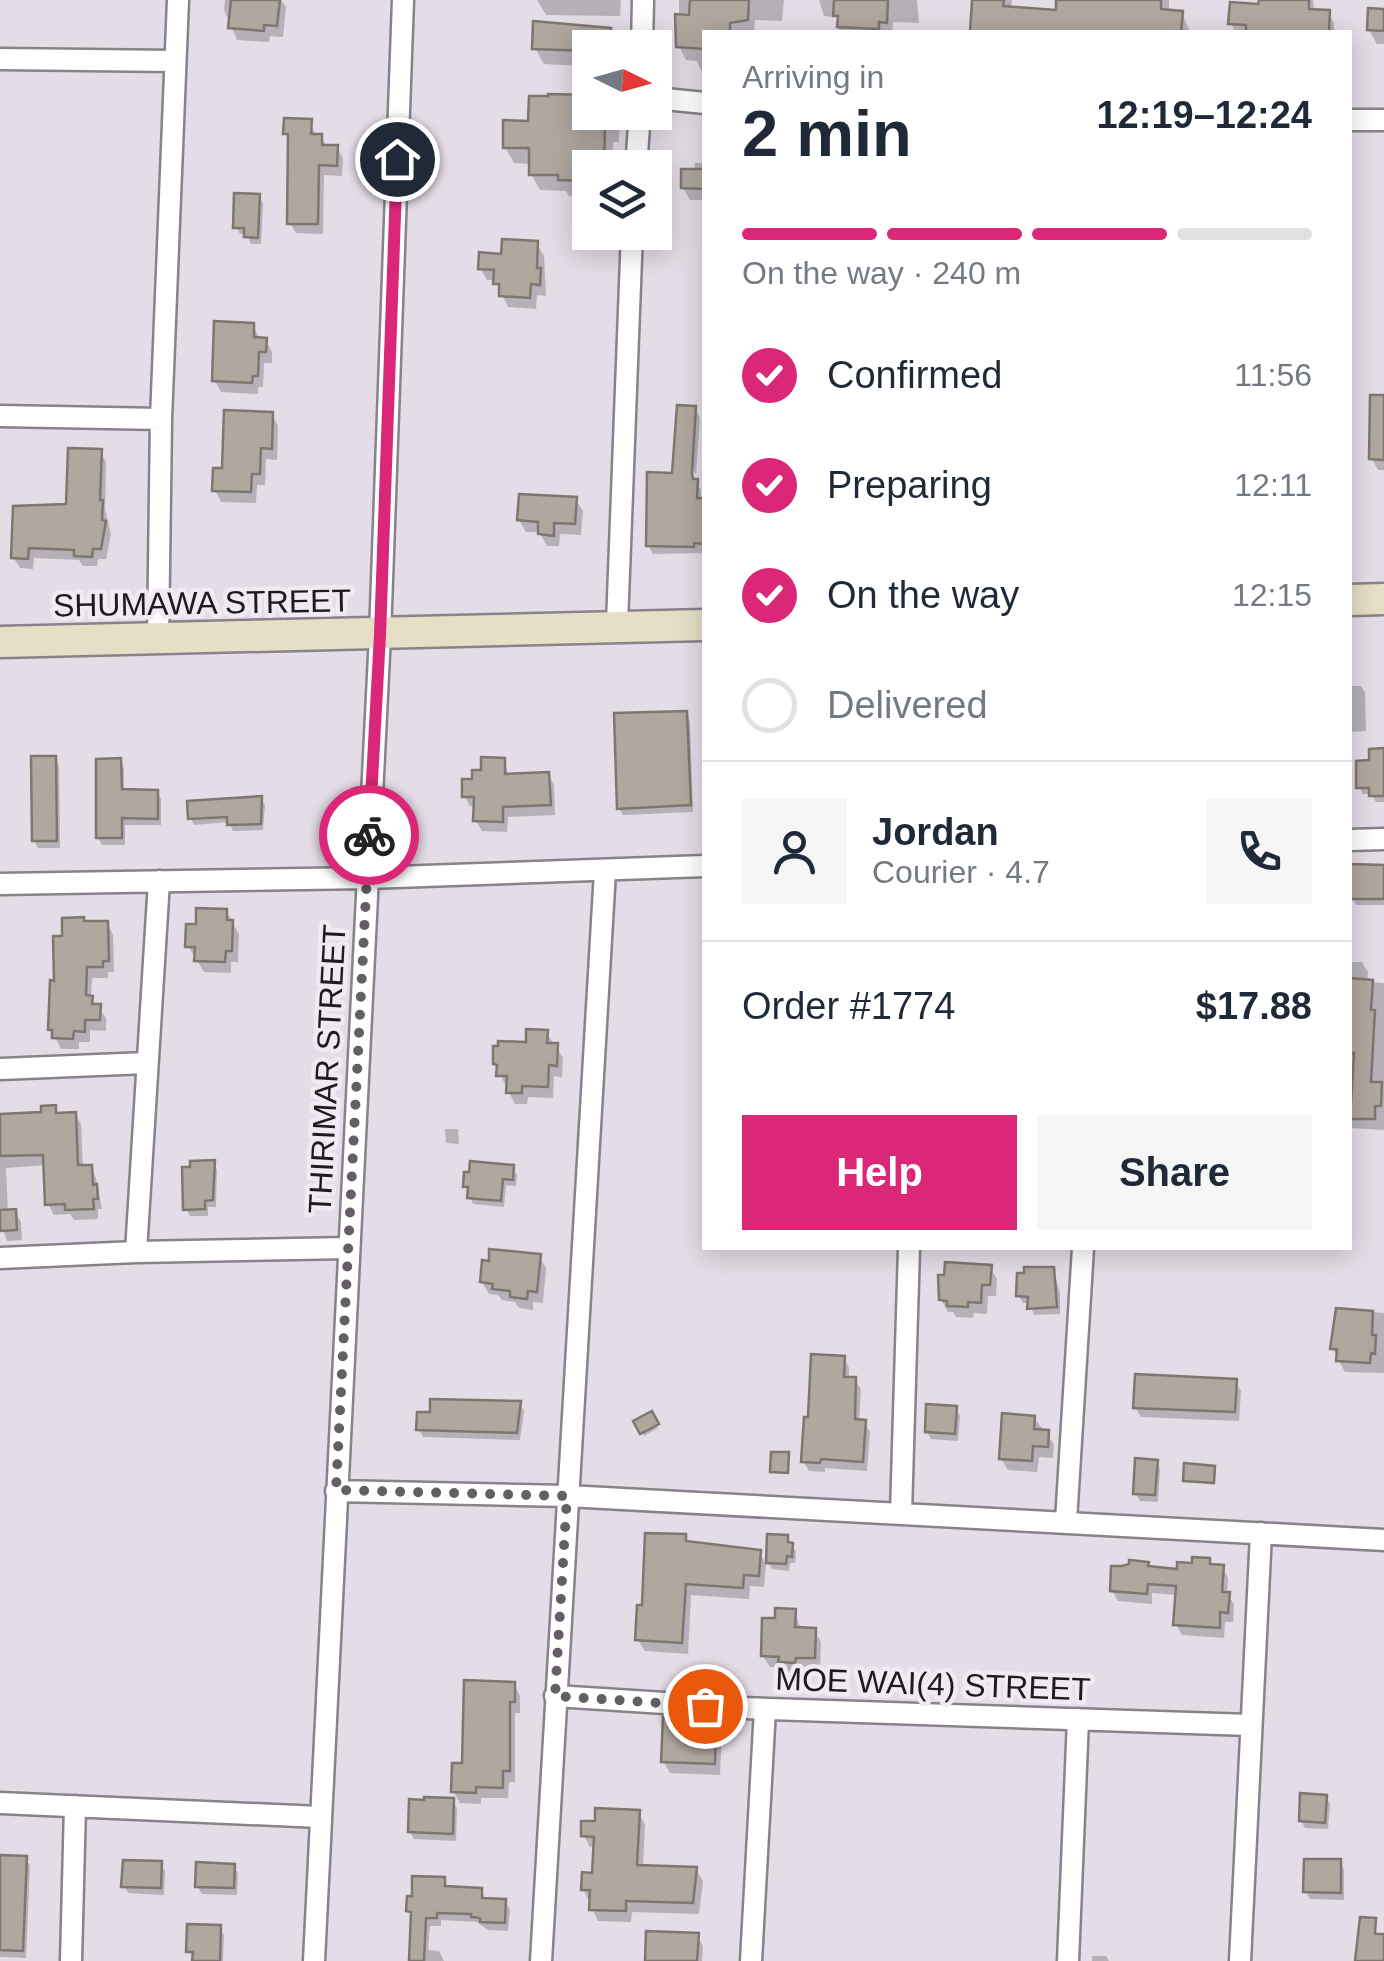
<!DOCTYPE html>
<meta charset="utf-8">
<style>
body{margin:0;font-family:Helvetica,sans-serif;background:#f6f6f7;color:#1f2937;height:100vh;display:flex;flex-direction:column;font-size:38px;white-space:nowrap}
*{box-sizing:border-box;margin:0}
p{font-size:32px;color:#747a83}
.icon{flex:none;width:55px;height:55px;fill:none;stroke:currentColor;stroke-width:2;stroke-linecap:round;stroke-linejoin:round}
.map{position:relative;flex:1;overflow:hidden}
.details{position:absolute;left:702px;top:30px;width:650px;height:1220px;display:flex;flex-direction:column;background:#fff;border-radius:0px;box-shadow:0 5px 25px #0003}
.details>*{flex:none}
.needle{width:65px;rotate:95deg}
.controls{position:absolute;left:572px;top:30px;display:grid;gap:20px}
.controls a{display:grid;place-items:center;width:100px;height:100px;border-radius:0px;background:#fff;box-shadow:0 5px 25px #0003;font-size:50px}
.pin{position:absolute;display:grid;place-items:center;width:85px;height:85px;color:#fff;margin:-42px;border:5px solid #fff;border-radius:50%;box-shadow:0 2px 10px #0007}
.courier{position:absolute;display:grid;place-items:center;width:100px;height:100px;margin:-50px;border:8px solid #db2777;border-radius:50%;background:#fff;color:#222;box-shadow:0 2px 12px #0007}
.head em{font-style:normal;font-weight:700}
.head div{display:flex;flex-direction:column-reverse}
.head{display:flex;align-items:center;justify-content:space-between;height:170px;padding:0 40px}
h1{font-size:65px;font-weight:700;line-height:75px}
.bar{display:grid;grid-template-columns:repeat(4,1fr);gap:15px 10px;align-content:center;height:120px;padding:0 40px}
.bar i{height:12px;border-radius:8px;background:#e0e1e3}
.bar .on{background:#db2777}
.bar p{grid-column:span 4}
.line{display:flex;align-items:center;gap:25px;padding:0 40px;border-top:2px solid #e0e1e3}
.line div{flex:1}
.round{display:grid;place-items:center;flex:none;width:105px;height:105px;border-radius:0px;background:#f6f6f7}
ol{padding:0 40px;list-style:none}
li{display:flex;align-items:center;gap:30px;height:110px}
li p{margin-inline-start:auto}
li .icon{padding:10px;border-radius:50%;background:#db2777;color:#fff;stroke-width:4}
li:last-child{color:#747a83}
li i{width:55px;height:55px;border:5px solid #e0e1e3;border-radius:50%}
.button{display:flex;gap:20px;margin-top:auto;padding:20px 40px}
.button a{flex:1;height:115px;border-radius:0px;background:#db2777;color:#fff;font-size:40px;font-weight:700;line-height:115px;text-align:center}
.button a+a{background:#f6f6f7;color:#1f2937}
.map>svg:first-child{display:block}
</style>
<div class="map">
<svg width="1384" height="1961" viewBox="0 0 1384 1961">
<rect width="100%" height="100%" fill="#e4dce6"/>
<!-- shadow -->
<path fill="#0003" d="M225,0H281L286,7L283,37L270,36L269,42L237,40L224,10Z
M537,0H621L620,16L546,15Z
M679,0H784L782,21L755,20L754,32H705V80L697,61L686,60L679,46Z
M819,0H917L919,23L893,22L892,32H839L837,17L824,16Z
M974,0H1012L1011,9L1058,12L1059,0H1169V12L1182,13L1190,32H972Z
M1261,0H1313L1314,12H1328L1334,23V32H1236L1231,24L1261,7Z
M1384,11V44H1377L1369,30Z
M610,30L619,48H590V112H617L620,117L619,142H613L612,168H590V196H569L566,191L540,190L531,174V164L514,163L505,147L531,124L581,97L582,66L544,64L535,48Z
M310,122L316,136L321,137L327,147L337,148L343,158L342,176L324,175L323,234L296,233L290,223V142L286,134Z
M695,163H705V216L703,200H690L683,188L694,171Z
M259,196L263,203L261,244H251L247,234H240L236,227Z
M537,244L544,256L546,296L537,295L536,309L508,307L496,280H487L480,268Z
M253,325L260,340H265L272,352V363H264L263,387H258V394L221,392L215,381Z
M1384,404V470H1378L1372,459Z
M695,409L700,418L696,475L688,461L684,464L701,490V500L705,501V553L653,554L648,545L675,475Z
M272,414L278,426L277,460L266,459L265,485H257L256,503L221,502L215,490L225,470Z
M100,452L106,462L105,509L111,534L106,559H98L97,566H83L79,560L34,558L33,569L20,568L13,557L69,506Z
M576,500L583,511L581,535L560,534L559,546H547L539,532H526L519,520Z
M1350,686H1361L1365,693L1366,731L1350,732Z
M686,714L690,721L693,812L623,815L619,808Z
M1384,753V802H1376L1371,794H1363L1359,787L1372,763Z
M55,758L59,766L60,848H38L34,841Z
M504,760L509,777L548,775L554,785L555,815L508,817L507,832L482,831L476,821V806H470L464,796L483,773Z
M120,761L124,768V792H157L161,799V825H125V845H102L98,838Z
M261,798L265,805L263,830L233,831L229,822L194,825L191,818Z
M1384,867V905H1356L1352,898Z
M226,911L239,934L238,962H231V973L204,972L188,946Z
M107,923L113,935L114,972H108V978H92L91,998L106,1018V1031L90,1030V1042H79V1049H61L51,1029Z
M1350,962H1362L1368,972L1367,982L1384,983V1130L1350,1128V1092H1355L1356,1062L1350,1058Z
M546,1032L563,1058L562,1077L554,1076L553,1098L528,1097L527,1104H515L495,1064Z
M55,1108L59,1115L75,1114L81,1124L83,1168L91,1167L96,1178L102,1209H98V1219L74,1220L70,1214L54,1215L48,1204L46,1165L6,1168L8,1212L15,1211L21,1222L22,1240L7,1241L0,1222V1117L44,1114Z
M445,1129H458L459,1144L446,1143Z
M213,1163L217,1170L216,1207H208V1216H190L186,1209Z
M513,1168L517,1175L516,1186L506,1185L504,1207L473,1204L465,1186Z
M539,1256L546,1268L543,1303L533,1302V1310L519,1308L515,1302L502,1300L498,1295L489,1294L482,1282Z
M990,1268L997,1279L996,1296H988L987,1314L974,1313L973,1318L956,1317L953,1312H948L941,1300Z
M1053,1270L1060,1292V1314L1034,1315L1030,1303H1023L1019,1296Z
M1338,1310L1384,1313V1373L1345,1372L1332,1348Z
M844,1358L849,1368V1380H855L861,1389L859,1422H864L870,1432L867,1471L825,1468V1472L809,1471L803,1461Z
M1235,1381L1241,1391L1239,1421L1141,1417L1135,1407Z
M520,1404L524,1411L520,1440L423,1437L419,1429Z
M956,1408L960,1416L958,1441L931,1439L927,1432Z
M651,1415L658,1428L644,1436L636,1422Z
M1034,1418L1054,1444L1053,1458L1039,1457L1037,1472L1008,1470L1001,1459Z
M1156,1462L1160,1469L1158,1502L1140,1501L1135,1493Z
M1214,1468V1485L1185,1480Z
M685,1537L689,1543L759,1552L766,1564L764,1587L750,1586L749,1599L691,1595L688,1654L645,1651L638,1640L645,1608Z
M787,1538L796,1552L795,1563H790L789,1571L772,1569L768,1562Z
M1209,1560L1213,1566L1222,1567L1228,1578L1227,1593L1234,1605L1233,1622H1225L1224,1638L1182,1635L1176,1624L1178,1595L1152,1593V1604L1118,1601L1112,1591L1147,1564L1150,1569L1179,1572Z
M795,1612L801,1630H814L821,1642L820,1669L801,1668V1674L788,1673L785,1668L770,1667L763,1656L777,1620Z
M514,1684L520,1696V1713H515V1782H509L508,1798H481V1804L460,1803L454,1792L464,1766Z
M715,1722L722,1734L720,1775L670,1773L663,1761Z
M1326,1797L1330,1804L1328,1829L1305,1828L1301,1820Z
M452,1800L457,1808L456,1841L414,1839L410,1832Z
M638,1813L645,1824L643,1868L696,1870L703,1881L699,1914L632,1912L631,1922L598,1921L583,1889L595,1875L596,1848L590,1847L584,1836Z
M0,1858L26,1859L30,1866L26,1958L0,1957Z
M1340,1862L1344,1869V1900L1310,1899L1306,1892Z
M161,1864L165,1871L164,1895L128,1893L124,1886Z
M234,1866L238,1874L237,1895L202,1894L197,1886Z
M444,1880L449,1889L481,1891L486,1900L505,1902L510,1910L508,1931L488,1930L477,1922L441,1920V1926H430L428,1950L439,1951L444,1961H410L413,1918L409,1911Z
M220,1928L224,1935L223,1961H195L189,1951Z
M697,1935L703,1946L702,1961H647Z
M1092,1956H1106L1109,1961H1092Z"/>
<!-- building -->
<path fill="#b0a79f" stroke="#7f776f" stroke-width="2.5" d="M231,0H280L277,26L264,25V31L228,28Z
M690,0H749L748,20L730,23V32H705V49L676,47L675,14L689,15Z
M834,0H888L887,23L879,22V29L837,27L838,16H833Z
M972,0H1004L1003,6L1056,10V0H1161V9L1183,11L1181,32H970Z
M1259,0H1309V9L1330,10L1329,32H1246V25L1228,24L1230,2L1258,4Z
M1368,8L1384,9V31L1367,30Z
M533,21L611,28L610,48H590V51L532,49Z
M548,94L590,95V112H611V127H605L604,168H590V176H585L584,181L558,180V175H529V148H503V120L528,121L529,96H548Z
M284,118L312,119L311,134H322V145H338L337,166L319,165L318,224H287L288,134H283Z
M681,169H705V189L681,188Z
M234,193L260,194L258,238L244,237V228H233Z
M502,239L538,241L537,268H541L540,285L531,284L530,298L499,296V284H493L494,270L478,269L479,252L501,254Z
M214,321L254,323V337L267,338L266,352H259L258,376H253L252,383L212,381Z
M1370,395H1384V460L1369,459Z
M677,405L696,406L692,473L693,479H698L697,498H705V544L694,543V547L646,546L647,472L672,473Z
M224,410L273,412L272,449L261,448L260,474H252L251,492L212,491L213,468H222Z
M68,448L102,449L100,500H103L102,520L106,521L101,549H93L92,557L74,556V550L29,548L28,559L11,558L13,506L66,504Z
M519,494L577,497L575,524L554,523V536L538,534V522L517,520Z
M687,711L691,805L617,809L614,713Z
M1384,748V796H1369V788H1356V761L1369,760V749Z
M31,756H56L57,841H32Z
M481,757L505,758V774L549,772L551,805L503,807V822L473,821L474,797H462V779H472V770H481Z
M121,758L122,789L158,790V819L122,818V838H96V759Z
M262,796L261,824L227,825V817L188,819L187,801Z
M1350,864L1384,865V899H1350Z
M196,908L227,909V920H233L232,951H226L225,962L194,961L195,947H185L186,924H196Z
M84,917V921H108L109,961H103V967H87L86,995L93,996L92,1004H101L100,1020H85V1032L74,1031L73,1039L52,1038V1030H48L50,980L54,981L53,936H62V918Z
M1350,978L1373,980L1371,1010H1375L1371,1082H1382L1381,1106H1375V1119H1350L1354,1053H1350Z
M526,1029L548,1030L547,1043H558L557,1066L549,1065L548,1087L522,1086V1093H506L507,1076H496L497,1065L493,1064V1046H498V1041L526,1042Z
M56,1105V1113L76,1112L78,1165H92L93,1185L97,1184L98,1199H93L94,1209L65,1210V1204L45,1205L43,1155L0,1156V1114L41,1112V1106Z
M215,1160L213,1200L205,1201V1209L183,1210L182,1167H190V1161Z
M470,1161L514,1165L513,1180L503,1179L501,1201L467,1198L468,1187H463L464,1172H469Z
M16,1209L17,1230L0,1231V1210Z
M489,1249L541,1254L537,1292L528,1291L527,1299L510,1297V1291L492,1289L493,1284L480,1282L482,1260L489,1261Z
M945,1262L992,1265L990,1285H982L981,1303L968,1302V1307L947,1306V1301L939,1300L938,1275H944Z
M1024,1267H1054L1057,1307L1027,1309L1028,1297L1016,1296L1017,1273H1024Z
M1336,1308L1373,1311L1372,1335H1376L1375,1354L1371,1353L1370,1363L1336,1361L1337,1349H1330Z
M811,1354L845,1356L844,1377H856L855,1419L866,1420L863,1462L821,1459L820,1463L801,1462L804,1417H808Z
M1135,1374L1237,1379L1235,1412L1133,1408Z
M430,1399L521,1401L517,1433L416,1430L417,1412H430Z
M926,1404L957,1406L955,1434L925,1432Z
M652,1411L659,1424L640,1434L633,1421Z
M1002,1413L1035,1416L1034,1429L1049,1430L1048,1447L1033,1446L1032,1461L999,1459Z
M771,1452H789L788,1473L770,1472Z
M1135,1458L1158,1460L1155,1495L1133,1494Z
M1184,1463L1215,1466L1214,1483L1183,1481Z
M645,1533L686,1534V1541L761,1550L759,1576L744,1575L743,1588L686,1584L682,1643L635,1640L637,1605H642Z
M767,1534L788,1535V1542L793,1543L792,1557L787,1556L786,1564L766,1563Z
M1192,1557L1210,1558V1564L1224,1565L1222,1592H1230L1228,1613L1220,1612V1628L1173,1625L1176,1586L1148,1584L1147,1594L1110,1591L1111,1566H1122L1129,1564V1560L1149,1562L1148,1566L1177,1569V1562L1192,1563Z
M775,1608L796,1609L795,1627L816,1628L815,1658H796L795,1663L778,1662L779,1657L761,1656L762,1618H775Z
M464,1680L515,1682V1702H510V1771H503V1788L476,1787V1793L451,1792L452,1763H462Z
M663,1717L716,1720L715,1764L661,1762Z
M1300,1793L1327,1795L1325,1823L1299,1821Z
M424,1797L454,1798L453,1834L408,1832L409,1799L424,1800Z
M595,1808L640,1810L637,1865L697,1867L693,1903L626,1901V1911L589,1910L590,1890H581L582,1872L592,1873L594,1837L581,1836V1821H595Z
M0,1855L27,1856L23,1951L0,1950Z
M1304,1859H1341V1893L1303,1892Z
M123,1860L162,1861L161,1888L121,1887Z
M196,1862L235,1864L234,1888L195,1887Z
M412,1876L445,1877V1886L482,1888V1898L506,1899L505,1923L480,1922V1918L471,1917V1914L437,1913V1918H426L424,1961H409L411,1912L406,1911L407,1896H412Z
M1360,1917L1376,1918L1375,1934H1384V1961H1355Z
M187,1924L221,1925L220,1961H192L193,1952H186Z
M646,1931L699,1933L697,1961H645Z"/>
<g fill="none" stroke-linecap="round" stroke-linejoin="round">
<defs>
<path id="street" d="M642,48L643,0
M0,59L174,61
M655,98L705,103
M1350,120H1384
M636,168L640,112
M0,416L161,419
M617,624L632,232
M158,640L161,419L178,0
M1350,840L1384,839
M0,884L367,878L705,866
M0,1069L147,1063
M136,1252L159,881
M0,1258L136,1252L349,1248
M336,1491L567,1496L1384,1540
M901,1513L909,1248
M1066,1521L1083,1248
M555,1696L743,1708L1250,1725
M0,1803L320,1817
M71,1961L75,1806
M314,1961L380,635L403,0
M541,1961L605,871
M751,1961L765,1709
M1068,1961L1078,1719
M1240,1961L1261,1533"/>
<path id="secondary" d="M1350,600L1384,599
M0,642L705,625"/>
</defs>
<!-- street casing -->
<use href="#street" stroke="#89828a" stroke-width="25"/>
<!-- secondary casing -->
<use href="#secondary" stroke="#89828a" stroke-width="35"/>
<!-- street -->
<use href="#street" stroke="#fff" stroke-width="20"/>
<!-- secondary -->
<use href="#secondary" stroke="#e6dfc6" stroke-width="30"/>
</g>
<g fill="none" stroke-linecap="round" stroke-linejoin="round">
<!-- done -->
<path stroke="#635f64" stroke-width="10" stroke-dasharray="0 18" d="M369,835L336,1490L567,1496L555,1696L705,1706"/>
<!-- route -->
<path stroke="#db2777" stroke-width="12" d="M369,835L380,635L397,159"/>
</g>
<g text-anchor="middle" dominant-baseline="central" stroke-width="9" stroke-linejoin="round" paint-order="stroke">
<!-- street labels -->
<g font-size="32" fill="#1e1b1e" stroke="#f1e9f3">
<text transform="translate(202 603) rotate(-1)">SHUMAWA STREET</text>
<text transform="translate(327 1069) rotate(-87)">THIRIMAR STREET</text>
<text transform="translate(933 1684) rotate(2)">MOE WAI(4) STREET</text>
</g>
</g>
</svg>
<div class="controls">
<a><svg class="needle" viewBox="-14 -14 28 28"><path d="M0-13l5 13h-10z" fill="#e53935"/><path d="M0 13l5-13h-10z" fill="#747a83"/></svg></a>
<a><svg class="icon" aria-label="layers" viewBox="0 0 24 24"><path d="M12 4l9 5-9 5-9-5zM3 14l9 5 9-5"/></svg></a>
</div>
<div class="pin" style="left:705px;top:1706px;background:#ea580c"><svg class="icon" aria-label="bag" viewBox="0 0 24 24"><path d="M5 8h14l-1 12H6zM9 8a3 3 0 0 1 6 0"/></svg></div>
<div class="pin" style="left:397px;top:159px;background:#1f2937"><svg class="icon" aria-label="home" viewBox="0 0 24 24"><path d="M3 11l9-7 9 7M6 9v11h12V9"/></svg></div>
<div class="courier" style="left:369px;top:835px"><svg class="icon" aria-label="bike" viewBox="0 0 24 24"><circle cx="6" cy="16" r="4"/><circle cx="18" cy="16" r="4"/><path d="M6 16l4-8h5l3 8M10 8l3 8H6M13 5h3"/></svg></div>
<section class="details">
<div class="head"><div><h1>2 min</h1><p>Arriving in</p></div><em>12:19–12:24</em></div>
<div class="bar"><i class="on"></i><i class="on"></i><i class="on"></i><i></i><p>On the way · 240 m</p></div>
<ol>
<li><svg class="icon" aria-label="check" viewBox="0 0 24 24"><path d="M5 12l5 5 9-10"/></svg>Confirmed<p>11:56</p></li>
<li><svg class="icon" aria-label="check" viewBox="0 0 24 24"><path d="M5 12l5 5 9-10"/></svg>Preparing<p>12:11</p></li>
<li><svg class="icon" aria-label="check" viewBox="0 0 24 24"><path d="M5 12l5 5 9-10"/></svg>On the way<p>12:15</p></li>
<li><i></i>Delivered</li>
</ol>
<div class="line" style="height:180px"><a class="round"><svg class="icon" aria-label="person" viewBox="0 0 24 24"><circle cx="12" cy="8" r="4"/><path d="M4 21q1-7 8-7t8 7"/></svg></a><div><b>Jordan</b><p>Courier · 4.7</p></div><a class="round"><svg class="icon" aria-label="phone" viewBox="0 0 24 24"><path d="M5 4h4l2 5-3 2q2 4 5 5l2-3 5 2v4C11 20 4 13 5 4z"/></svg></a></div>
<div class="line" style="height:130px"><div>Order #1774</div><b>$17.88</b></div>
<div class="button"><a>Help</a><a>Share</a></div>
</section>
</div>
